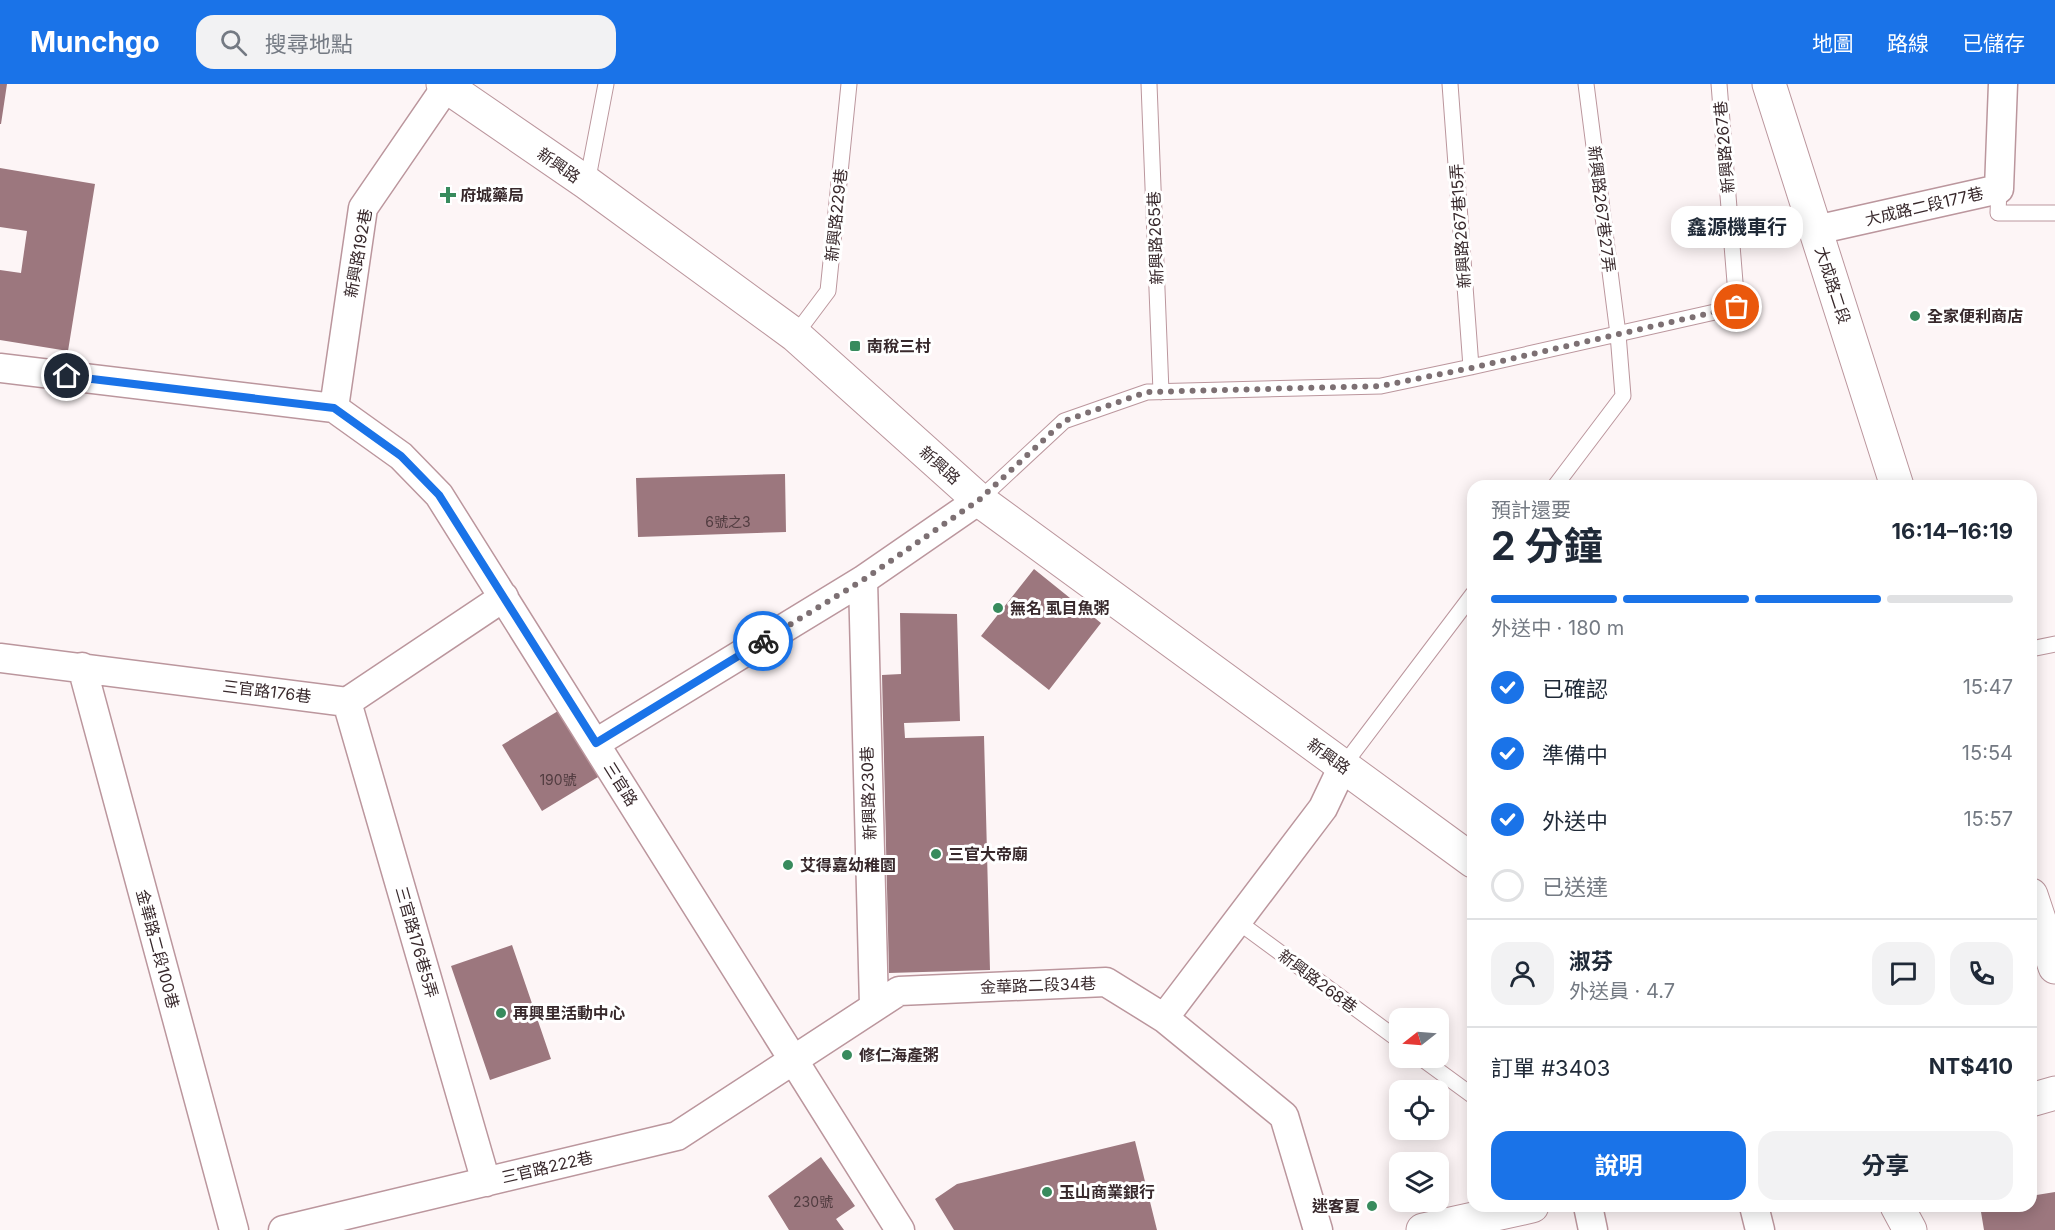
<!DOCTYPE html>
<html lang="zh-TW">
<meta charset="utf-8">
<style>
body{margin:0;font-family:Inter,"Noto Sans TC",sans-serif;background:#f2f2f3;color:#1f2937;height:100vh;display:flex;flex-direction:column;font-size:22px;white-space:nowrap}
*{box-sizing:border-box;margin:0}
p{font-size:20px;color:#747a83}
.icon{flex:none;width:33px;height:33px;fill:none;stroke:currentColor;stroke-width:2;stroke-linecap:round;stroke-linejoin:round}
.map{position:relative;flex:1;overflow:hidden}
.drawer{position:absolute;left:1467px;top:396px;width:570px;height:732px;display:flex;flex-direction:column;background:#fff;border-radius:18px;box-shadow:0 3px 15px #0003}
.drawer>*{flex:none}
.needle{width:39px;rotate:253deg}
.controls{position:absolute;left:1389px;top:924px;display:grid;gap:12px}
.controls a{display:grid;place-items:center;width:60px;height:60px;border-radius:12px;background:#fff;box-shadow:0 3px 15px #0003;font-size:30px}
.pin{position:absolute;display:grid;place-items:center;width:51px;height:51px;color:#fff;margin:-26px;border:3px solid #fff;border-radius:50%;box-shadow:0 2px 6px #0007}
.courier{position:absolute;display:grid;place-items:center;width:60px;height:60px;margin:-30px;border:4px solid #1a73e8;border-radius:50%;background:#fff;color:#222;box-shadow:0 2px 8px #0007}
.bubble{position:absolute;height:42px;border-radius:18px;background:#fff;box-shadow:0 3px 15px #0003;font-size:20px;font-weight:700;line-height:42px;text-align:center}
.summary em{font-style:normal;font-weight:700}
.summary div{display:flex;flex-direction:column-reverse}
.summary{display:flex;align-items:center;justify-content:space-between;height:102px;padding:0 24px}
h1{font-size:39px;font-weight:700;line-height:45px}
.bar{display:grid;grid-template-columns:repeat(4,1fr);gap:9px 6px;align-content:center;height:72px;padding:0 24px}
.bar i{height:8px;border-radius:4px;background:#e0e1e3}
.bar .on{background:#1a73e8}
.bar p{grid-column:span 4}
.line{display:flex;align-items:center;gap:15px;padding:0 24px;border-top:2px solid #e0e1e3}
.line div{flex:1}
.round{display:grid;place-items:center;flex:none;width:63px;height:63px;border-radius:18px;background:#f2f2f3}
ol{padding:0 24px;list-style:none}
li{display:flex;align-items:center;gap:18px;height:66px}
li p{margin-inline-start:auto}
li .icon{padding:6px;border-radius:50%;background:#1a73e8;color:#fff;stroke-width:4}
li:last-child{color:#747a83}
li i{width:33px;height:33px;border:3px solid #e0e1e3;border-radius:50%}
.cta{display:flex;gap:12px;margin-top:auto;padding:12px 24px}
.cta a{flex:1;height:69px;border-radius:18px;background:#1a73e8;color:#fff;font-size:24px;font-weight:700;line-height:69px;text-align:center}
.cta a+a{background:#f2f2f3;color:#1f2937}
header{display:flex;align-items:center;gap:36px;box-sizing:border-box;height:84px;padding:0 30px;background:#1a73e8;color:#fff}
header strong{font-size:28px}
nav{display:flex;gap:33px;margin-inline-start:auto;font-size:21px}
.search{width:420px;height:54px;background:#f2f2f3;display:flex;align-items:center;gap:15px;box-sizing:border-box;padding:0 21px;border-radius:18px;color:#747a83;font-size:22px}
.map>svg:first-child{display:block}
</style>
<header>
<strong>Munchgo</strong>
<div class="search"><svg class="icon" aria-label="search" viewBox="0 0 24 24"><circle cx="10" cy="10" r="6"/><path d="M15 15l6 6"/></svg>搜尋地點</div>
<nav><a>地圖</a><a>路線</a><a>已儲存</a></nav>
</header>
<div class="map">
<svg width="2055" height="1146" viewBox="0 0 2055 1146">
<rect width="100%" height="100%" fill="#fdf5f6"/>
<!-- building -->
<path fill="#9c777e" d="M0,0H7L1,40H0Z
M0,84L95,100L68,267L0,256V186L21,189L27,147L0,143Z
M785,390L786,448L638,453L636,394Z
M1034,485L1101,539L1049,606L981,552Z
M900,529L957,530L960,637L904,639L905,654L984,652L990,886L889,889L882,591L901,590Z
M563,624L603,690L542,727L502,661Z
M512,861L551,975L490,996L451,882Z
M1135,1057L1157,1146H954L935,1115L957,1100Z
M821,1073L855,1122L836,1135L844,1146H789L768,1112Z
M2055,1108V1146H1984L1980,1122H2031V1112Z"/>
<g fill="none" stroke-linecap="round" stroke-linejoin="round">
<defs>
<path id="lane" d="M1149,0L1161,308
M1450,0L1471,283
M587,99L606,0
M1999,105L1998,129H2055
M795,251L828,207L849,0
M1555,402L1623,312L1618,250L1586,0
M979,416L1064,337L1147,308L1381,302L1471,283L1737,223L1719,0
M2031,565L2055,560
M1343,682L1473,510
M1237,837L1400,957
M1421,974L1473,1012"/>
<path id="street" d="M1816,146L1999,105L2003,0
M0,284L334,324L401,372L439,411L900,1146
M334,324L363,124L446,3
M863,496L874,922
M0,574L347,618L504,513
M82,583L234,1146
M347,618L486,1098
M596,659L863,496L979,416
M1164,934L1323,724L1343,682
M1588,1122L1593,1146
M1754,1122L1760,1146
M283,1146L677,1052L899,907L1106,898L1164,934L1284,1032L1318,1146"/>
<path id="secondary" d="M443,0L587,99L795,251L979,416L1473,777
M1769,0L1897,402
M2031,811L2055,883
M1897,1122L1910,1146"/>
<path id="primary" d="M2031,1016L2055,1009
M1423,1146L1532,1122"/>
</defs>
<!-- lane casing -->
<use href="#lane" stroke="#bb969d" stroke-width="17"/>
<!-- street casing -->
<use href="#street" stroke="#bb969d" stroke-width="31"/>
<!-- secondary casing -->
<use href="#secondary" stroke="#bb969d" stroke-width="35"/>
<!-- primary casing -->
<use href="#primary" stroke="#bb969d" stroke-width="35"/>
<!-- lane -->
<use href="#lane" stroke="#fff" stroke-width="15"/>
<!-- street -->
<use href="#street" stroke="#fff" stroke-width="28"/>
<!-- secondary -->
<use href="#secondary" stroke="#fff" stroke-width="33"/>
<!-- primary -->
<use href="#primary" stroke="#fff" stroke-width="33"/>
</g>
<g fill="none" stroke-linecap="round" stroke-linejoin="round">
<!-- done -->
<path stroke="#7d7073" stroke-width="6" stroke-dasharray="0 10.8" d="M763,557L863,496L979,416L1064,337L1147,308L1381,302L1471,284L1737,223"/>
<!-- route -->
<path stroke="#1a73e8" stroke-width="8" d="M67,292L334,324L401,372L439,411L596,659L763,557"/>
</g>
<!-- markers -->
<g fill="#388b5d" stroke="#fff" stroke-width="2">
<path d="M445 102h6v6h6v6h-6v6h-6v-6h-6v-6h6z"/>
<circle cx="1915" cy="232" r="6"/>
<rect x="849" y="256" width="12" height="12" rx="3"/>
<circle cx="998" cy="524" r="6"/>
<circle cx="936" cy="770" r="6"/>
<circle cx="788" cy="781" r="6"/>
<circle cx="501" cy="929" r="6"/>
<circle cx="847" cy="971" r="6"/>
<circle cx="1047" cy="1108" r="6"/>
<circle cx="1372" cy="1122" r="6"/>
</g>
<g text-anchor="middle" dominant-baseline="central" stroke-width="6" stroke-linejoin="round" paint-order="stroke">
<!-- number labels -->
<g font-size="14" fill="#513c40">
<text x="728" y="437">6號之3</text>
<text x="558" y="695">190號</text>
<text x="813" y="1117">230號</text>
</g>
<!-- street labels -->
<g font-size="16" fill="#38292c" stroke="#fff">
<text transform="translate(1724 63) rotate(-95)">新興路267巷</text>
<text transform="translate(559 81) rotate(35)">新興路</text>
<text transform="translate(1924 122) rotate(-13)">大成路二段177巷</text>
<text transform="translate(1602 125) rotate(83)">新興路267巷27弄</text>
<text transform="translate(836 131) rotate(-84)">新興路229巷</text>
<text transform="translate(1460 142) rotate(-94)">新興路267巷15弄</text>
<text transform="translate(1155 154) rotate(-92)">新興路265巷</text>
<text transform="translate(358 169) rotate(-80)">新興路192巷</text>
<text transform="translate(1833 201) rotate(72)">大成路二段</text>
<text transform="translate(940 381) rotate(42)">新興路</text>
<text transform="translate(267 607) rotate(7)">三官路176巷</text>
<text transform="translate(1329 672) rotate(36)">新興路</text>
<text transform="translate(621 700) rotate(58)">三官路</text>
<text transform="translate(868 709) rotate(-92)">新興路230巷</text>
<text transform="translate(417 858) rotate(74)">三官路176巷5弄</text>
<text transform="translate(158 865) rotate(75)">金華路二段100巷</text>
<text transform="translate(1318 897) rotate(37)">新興路268巷</text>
<text transform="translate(1038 901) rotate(-2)">金華路二段34巷</text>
<text transform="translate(547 1083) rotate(-13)">三官路222巷</text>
</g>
<!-- poi labels -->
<g font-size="16" font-weight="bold" fill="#38292c" stroke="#fff" text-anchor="start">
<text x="460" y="111">府城藥局</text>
<text x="1927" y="232">全家便利商店</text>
<text x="867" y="262">南稅三村</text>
<text x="1010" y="524">無名 虱目魚粥</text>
<text x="948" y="770">三官大帝廟</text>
<text x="800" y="781">艾得嘉幼稚園</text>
<text x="513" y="929">再興里活動中心</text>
<text x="859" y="971">修仁海產粥</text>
<text x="1059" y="1108">玉山商業銀行</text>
<text x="1360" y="1122" text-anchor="end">迷客夏</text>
</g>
</g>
</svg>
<div class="controls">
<a><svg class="needle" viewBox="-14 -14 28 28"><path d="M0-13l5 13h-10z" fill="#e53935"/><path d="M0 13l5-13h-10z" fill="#747a83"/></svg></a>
<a><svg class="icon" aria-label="locate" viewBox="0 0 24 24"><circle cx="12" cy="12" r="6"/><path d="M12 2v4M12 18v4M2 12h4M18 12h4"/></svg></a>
<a><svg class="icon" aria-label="layers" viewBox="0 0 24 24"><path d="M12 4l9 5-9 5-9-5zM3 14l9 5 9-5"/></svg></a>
</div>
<div class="pin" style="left:1737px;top:223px;background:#ea580c"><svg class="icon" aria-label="bag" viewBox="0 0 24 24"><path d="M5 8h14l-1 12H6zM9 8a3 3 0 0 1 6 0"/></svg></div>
<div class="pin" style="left:67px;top:292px;background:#1f2937"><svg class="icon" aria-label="home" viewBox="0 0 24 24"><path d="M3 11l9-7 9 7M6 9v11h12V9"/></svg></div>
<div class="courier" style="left:763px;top:557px"><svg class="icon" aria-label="bike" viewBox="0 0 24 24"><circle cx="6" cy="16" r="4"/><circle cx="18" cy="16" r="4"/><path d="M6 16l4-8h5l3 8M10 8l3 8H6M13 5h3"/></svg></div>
<div class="bubble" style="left:1671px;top:122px;width:132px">鑫源機車行</div>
<section class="drawer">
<div class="summary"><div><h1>2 分鐘</h1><p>預計還要</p></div><em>16:14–16:19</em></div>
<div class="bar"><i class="on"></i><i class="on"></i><i class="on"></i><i></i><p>外送中 · 180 m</p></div>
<ol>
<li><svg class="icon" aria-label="check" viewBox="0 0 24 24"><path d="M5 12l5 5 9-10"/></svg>已確認<p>15:47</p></li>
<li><svg class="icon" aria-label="check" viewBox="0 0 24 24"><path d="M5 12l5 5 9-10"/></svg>準備中<p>15:54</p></li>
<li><svg class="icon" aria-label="check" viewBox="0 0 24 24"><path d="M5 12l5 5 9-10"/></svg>外送中<p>15:57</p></li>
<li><i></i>已送達</li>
</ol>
<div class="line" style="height:108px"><a class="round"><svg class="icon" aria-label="person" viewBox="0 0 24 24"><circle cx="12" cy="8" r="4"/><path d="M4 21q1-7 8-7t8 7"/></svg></a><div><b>淑芬</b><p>外送員 · 4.7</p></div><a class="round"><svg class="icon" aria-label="chat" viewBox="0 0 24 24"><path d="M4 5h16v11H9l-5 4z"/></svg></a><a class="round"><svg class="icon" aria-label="phone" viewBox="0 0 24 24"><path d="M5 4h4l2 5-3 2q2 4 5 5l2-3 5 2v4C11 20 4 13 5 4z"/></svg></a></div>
<div class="line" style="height:78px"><div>訂單 #3403</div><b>NT$410</b></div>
<div class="cta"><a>說明</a><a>分享</a></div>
</section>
</div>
